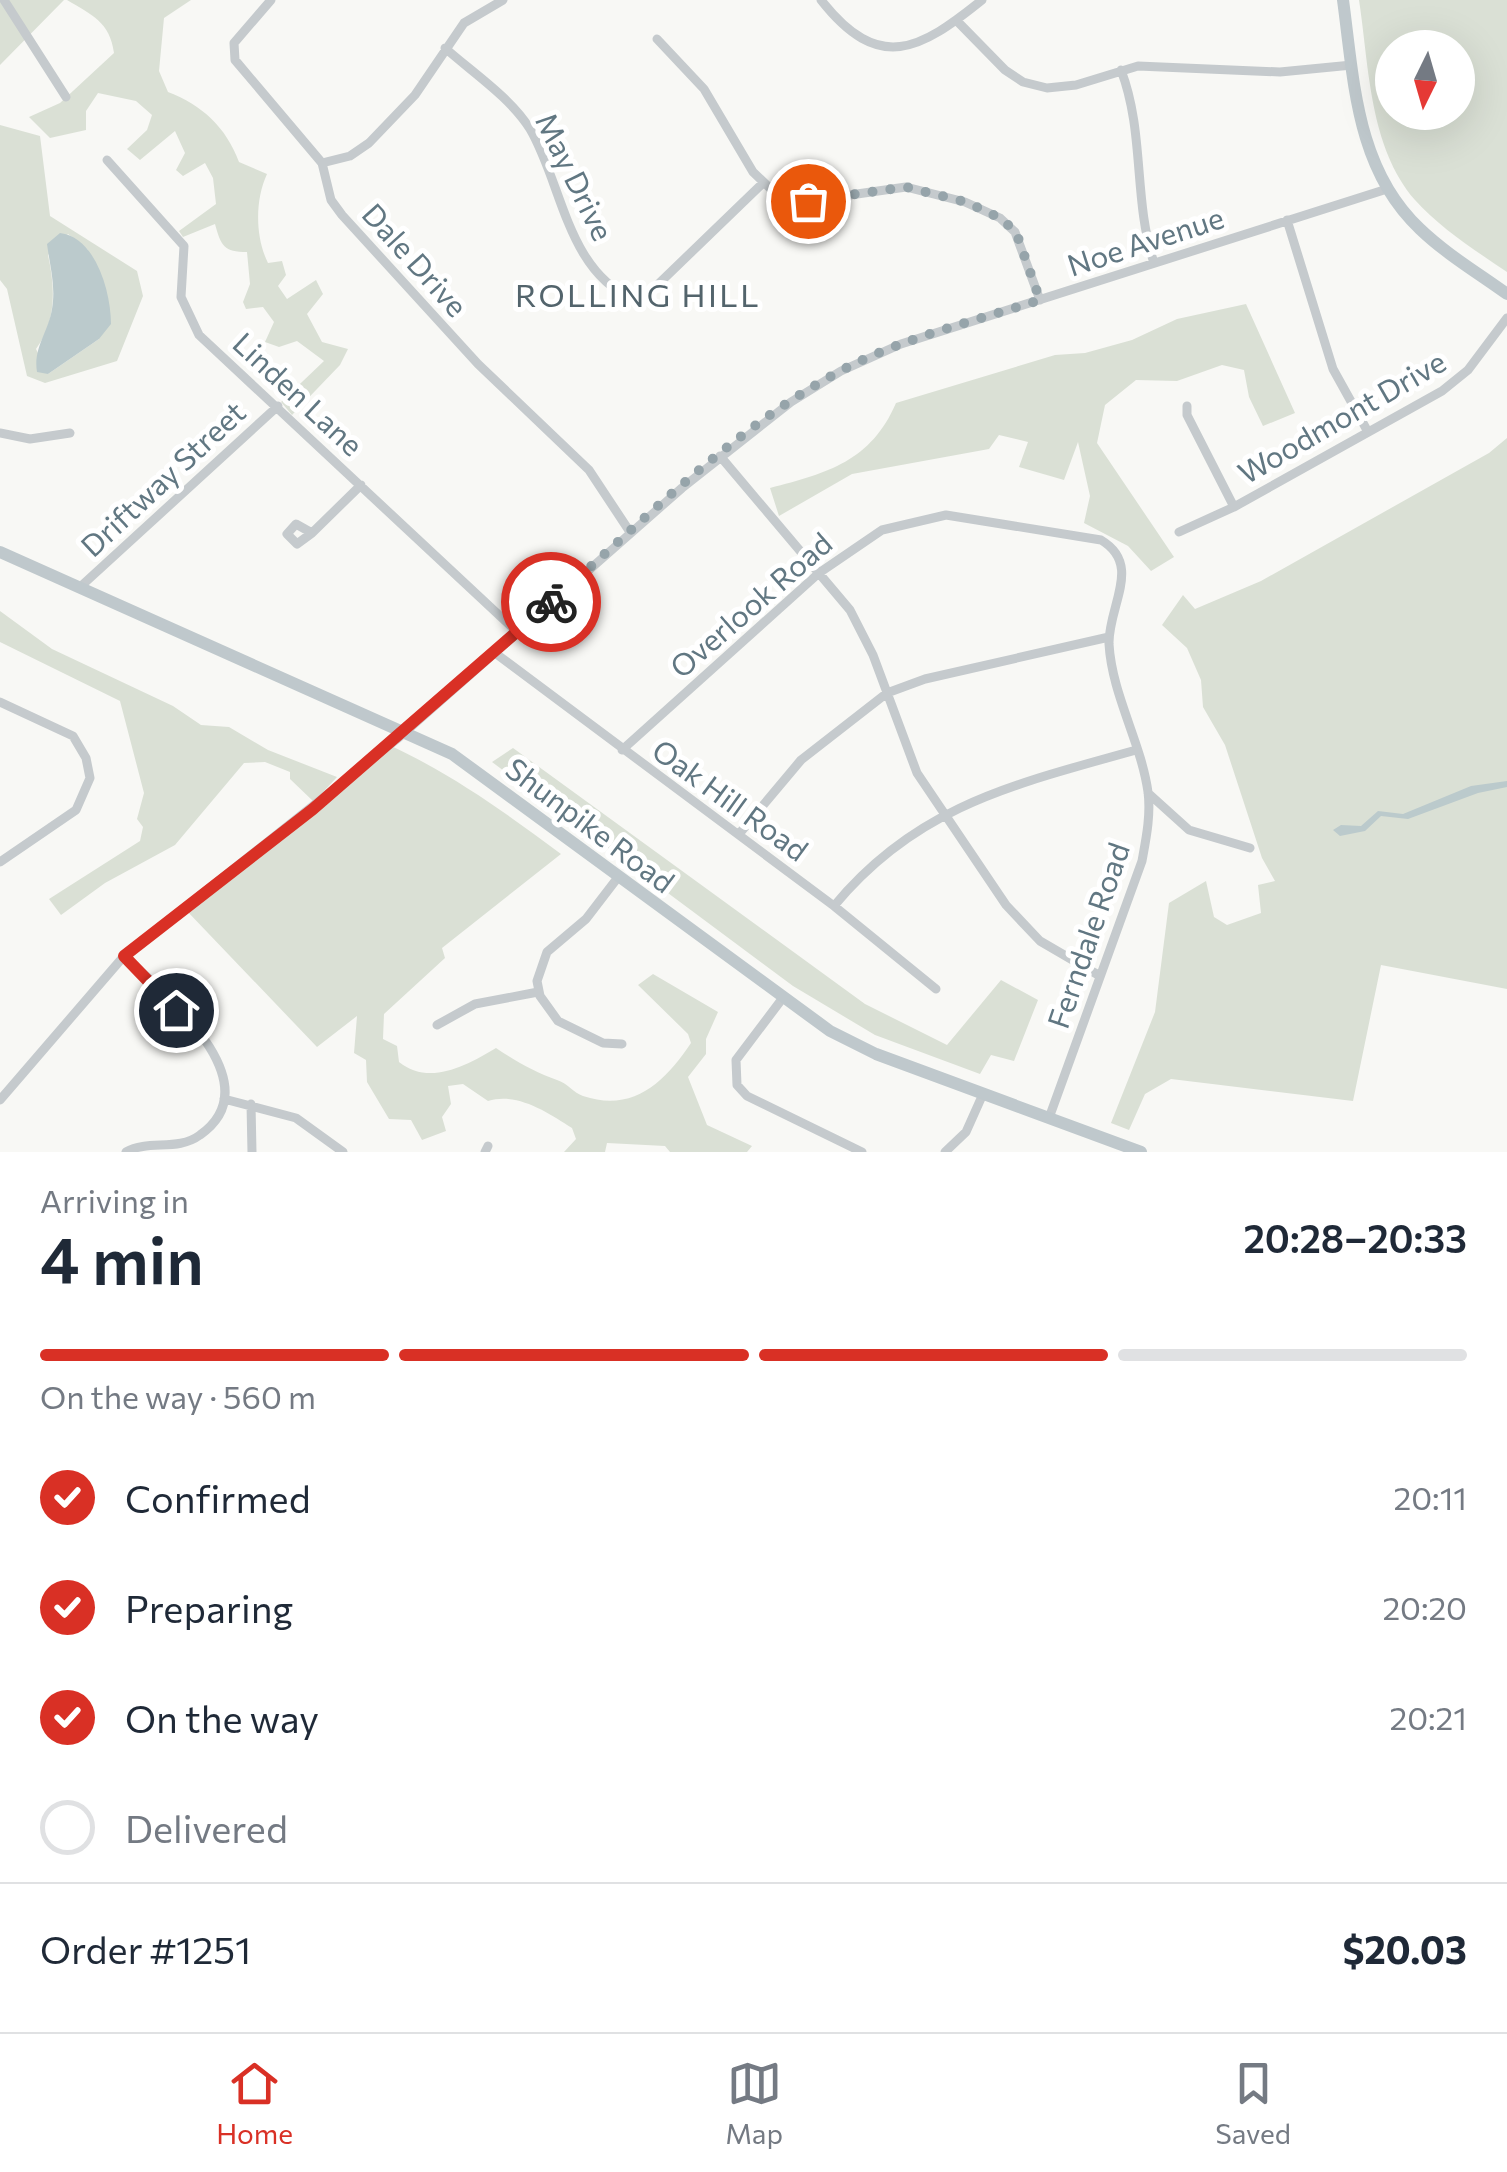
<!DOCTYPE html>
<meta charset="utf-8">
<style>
body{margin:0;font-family:Commissioner,sans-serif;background:#f2f2f3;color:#1f2937;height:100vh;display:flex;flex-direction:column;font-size:38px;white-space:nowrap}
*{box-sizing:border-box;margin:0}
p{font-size:32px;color:#747a83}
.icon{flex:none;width:55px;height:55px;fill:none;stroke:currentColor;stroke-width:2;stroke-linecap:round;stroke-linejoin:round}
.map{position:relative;height:1152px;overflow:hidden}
.sheet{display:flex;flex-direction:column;background:#fff;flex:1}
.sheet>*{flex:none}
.needle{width:65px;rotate:185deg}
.fabs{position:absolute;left:1375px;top:30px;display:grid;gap:20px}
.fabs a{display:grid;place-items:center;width:100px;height:100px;border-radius:50%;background:#fff;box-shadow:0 10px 40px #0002;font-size:50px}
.pin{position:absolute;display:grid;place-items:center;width:85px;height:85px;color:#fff;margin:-42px;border:5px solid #fff;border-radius:50%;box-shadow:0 2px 10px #0007}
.courier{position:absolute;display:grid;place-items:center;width:100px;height:100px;margin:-50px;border:8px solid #d93025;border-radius:50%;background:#fff;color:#222;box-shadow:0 2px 12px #0007}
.headline em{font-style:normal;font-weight:600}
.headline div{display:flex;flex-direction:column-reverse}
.headline{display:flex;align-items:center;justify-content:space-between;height:170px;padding:0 40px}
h1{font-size:65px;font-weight:600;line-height:75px}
.bar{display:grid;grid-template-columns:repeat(4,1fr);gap:15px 10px;align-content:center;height:120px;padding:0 40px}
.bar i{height:12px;border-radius:8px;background:#e0e1e3}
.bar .current{background:#d93025}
.bar p{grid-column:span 4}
.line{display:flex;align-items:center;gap:25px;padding:0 40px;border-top:2px solid #e0e1e3}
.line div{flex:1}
ol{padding:0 40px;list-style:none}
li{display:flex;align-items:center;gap:30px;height:110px}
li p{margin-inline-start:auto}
li .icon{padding:10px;border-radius:50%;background:#d93025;color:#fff;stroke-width:4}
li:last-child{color:#747a83}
li i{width:55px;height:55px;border:5px solid #e0e1e3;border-radius:50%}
.menu{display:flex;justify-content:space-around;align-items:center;height:140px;border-top:2px solid #e0e1e3;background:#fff;font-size:28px;color:#747a83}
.menu a{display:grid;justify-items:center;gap:5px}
.menu .current{color:#d93025}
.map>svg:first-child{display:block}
</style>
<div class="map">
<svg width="1507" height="1152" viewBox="0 0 1507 1152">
<rect width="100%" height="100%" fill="#f8f8f5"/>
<!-- green -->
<path fill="#dae0d5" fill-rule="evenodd" d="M0,0H64L0,65Z
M67,0H191L164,18L159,71L168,92C202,105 226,127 239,162L267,174C255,200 255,237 268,263L282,261L286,275L278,286L287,299L316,280L323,294L307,314L322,342L348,349L340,365L292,415L281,402L324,361L297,341L279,347L265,342L274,322L263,307L246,309L243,302L250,284L247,252C224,252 221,246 215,224L183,237L179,231L216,204L213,178L205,163L183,176L176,170L185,153L175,131L140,160L127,149L147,130L152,115L136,101L98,93L86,111V130L50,138L29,117L60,103L114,53C110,22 92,15 67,0Z
M1359,0H1507V272C1476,251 1440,228 1415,200C1369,147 1369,65 1359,0ZM1392,48H1458V112H1392Z
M0,125L40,136L50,216L137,271L143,296L117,361L45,383L27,376L7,289L0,280ZM68,234L88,250L99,339L48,374L36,349C57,320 55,287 48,255Z
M1246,304L1295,413L1263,426L1249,397L1244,370L1222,365L1177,381L1136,380L1105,405L1097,443L1174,557L1151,571L1128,546L1084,523L1090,496L1078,442L1064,480L1019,467L1028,442L999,435L989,449L852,474L779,516L770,488C828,473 871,461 896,403L1055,355L1085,353L1132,340L1177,319Z
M1507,438V989L1381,965L1353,1101L1171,1079L1145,1094L1129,1130L1111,1123L1155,1012L1169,903L1206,881L1214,917L1227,925L1261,913L1258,885L1275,881L1262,858L1225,745L1203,707L1201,680L1187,648L1162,625L1183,595L1195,609L1261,581L1489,453Z
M0,611L52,649L173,706L201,725L229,727L268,750L337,777L314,802L290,779V772L265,762L244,763L175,845L105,883L61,915L49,899L140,841L143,827L137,819L144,793L120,701L0,642Z
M389,745C452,774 506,813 561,854L442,948L445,958L384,1014L383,1039L397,1046L399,1062C429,1086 466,1066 496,1048C517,1062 535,1072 557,1080C567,1083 574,1093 583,1096C633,1113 665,1082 691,1043L688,1034L638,985L653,974L718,1012L706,1039V1054L688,1077L707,1125L752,1146L747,1152H670L665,1146L607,1143L605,1152H564L576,1139L572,1128C547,1112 517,1092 488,1101L463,1084L448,1086L451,1104L442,1117L446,1131L422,1140L411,1120L389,1119L367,1082L366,1060L354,1053L357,1016L317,1047L186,910Z
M513,748L865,1004L947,1045L1001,980L1038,1000L1014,1061L991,1055L980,1074L875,1035L793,986L492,762Z"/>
<!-- water -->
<path fill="#bbcacc" d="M60,233C96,237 111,293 111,324L99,339L48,374L37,372C33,348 48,333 52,309C56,286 50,267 47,244Z
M1507,781V787L1478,793L1408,819L1381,816L1365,831L1340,836L1333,830L1341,825L1361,826L1378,811L1403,814L1471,786Z"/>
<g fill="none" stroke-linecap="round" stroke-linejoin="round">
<!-- minor -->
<path stroke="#c5cacd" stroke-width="9" d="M4,0L66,97
M271,0L234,43L235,60L322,163L331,200L342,215L478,364L589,470L630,532
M821,0C879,74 920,50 982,0
M957,21L1005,70L1023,82L1047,88L1076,85L1138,66L1280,72L1352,65
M657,39L704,89L753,172L774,192L808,201L906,187L965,202L1000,218L1015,232L1040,300
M445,48C472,72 511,98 530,129C562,183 567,271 633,299L648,294L763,183
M1121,70C1145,133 1133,199 1154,263
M107,160L184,246L181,297L199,335L517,632
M322,163L350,156L369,143L415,95L464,23L503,0
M1287,220L1333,369L1368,432
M1187,406V415L1234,507
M0,433L30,439L70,433
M720,456L850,610L873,655L917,773L1006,905L1040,941L1100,976
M296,524L312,533L297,544L287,534Z
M1179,532L1234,507L1442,391L1468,370L1507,318
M312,533L361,485
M79,588L278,406
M495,653L834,906L936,989
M0,702L73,736L86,758L90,778L76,810L0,862
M622,750L819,573L882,530L946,515L1101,540C1143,565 1108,606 1109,644C1112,695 1141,742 1148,792C1151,815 1146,839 1142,861L1049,1118
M1148,793L1189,830L1250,848
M739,834L801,760L887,693L925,679L1109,637
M619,876L586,919L547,952L537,981L540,996L558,1021L603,1043L622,1044
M834,906C917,805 1016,784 1136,750
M124,956C164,993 274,1083 200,1135C177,1152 149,1139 126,1152
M782,999L736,1060L737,1085L747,1096L862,1152
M437,1025L475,1004L538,992
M224,1099L296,1118L343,1152
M0,1100L124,956L397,739L682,488L791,402L841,371L901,344L1387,189
M251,1104L252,1152
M485,1152L488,1146
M945,1152L966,1132L983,1094"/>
<!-- secondary -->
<path stroke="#bfc8cc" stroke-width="12" d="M1343,0C1354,81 1356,169 1420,229C1446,254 1478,273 1507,294
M0,552L452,754L830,1031L876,1054L1141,1152"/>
</g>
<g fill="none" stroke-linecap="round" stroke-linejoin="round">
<!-- done -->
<path stroke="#96a4aa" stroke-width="10" stroke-dasharray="0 18" d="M551,602C645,520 739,422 852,365C911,336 978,320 1040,300L1016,232L1000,218L966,202L906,187L808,201"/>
<!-- route -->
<path stroke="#d93025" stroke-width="12" d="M176,1010L124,956L313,809L551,602"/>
</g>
<g text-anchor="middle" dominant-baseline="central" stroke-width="10" stroke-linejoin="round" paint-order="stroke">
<!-- street labels -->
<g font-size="30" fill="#617782" stroke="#fff">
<text transform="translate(576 176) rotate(64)">May Drive</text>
<text transform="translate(1145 240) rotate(-18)">Noe Avenue</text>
<text transform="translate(416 259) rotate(48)">Dale Drive</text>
<text transform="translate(299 393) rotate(43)">Linden Lane</text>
<text transform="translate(1341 416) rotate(-30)">Woodmont Drive</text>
<text transform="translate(162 478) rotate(-43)">Driftway Street</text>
<text transform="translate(750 604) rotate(-41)">Overlook Road</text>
<text transform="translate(731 799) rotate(36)">Oak Hill Road</text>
<text transform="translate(591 824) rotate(37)">Shunpike Road</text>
<text transform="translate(1087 935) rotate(-71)">Ferndale Road</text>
</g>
<!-- neighbourhood labels -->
<g font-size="32" letter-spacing="2.5" fill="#53646c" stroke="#fff">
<text x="638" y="294">ROLLING HILL</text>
</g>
</g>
</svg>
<div class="fabs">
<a><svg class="needle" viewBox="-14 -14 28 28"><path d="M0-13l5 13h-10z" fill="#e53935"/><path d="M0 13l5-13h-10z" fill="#747a83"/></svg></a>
</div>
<div class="pin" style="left:808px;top:201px;background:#ea580c"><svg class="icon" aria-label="bag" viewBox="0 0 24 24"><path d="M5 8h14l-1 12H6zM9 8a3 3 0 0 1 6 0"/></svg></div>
<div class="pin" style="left:176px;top:1010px;background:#1f2937"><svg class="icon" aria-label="home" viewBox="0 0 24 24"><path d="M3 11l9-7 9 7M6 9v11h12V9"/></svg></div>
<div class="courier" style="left:551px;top:602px"><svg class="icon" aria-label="bike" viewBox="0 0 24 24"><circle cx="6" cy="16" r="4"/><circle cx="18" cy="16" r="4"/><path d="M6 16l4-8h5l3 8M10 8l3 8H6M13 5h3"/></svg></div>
</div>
<section class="sheet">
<div class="headline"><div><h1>4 min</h1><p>Arriving in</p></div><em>20:28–20:33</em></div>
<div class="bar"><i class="current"></i><i class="current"></i><i class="current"></i><i></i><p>On the way · 560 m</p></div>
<ol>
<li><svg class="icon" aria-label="check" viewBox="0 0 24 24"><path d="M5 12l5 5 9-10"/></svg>Confirmed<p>20:11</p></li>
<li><svg class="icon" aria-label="check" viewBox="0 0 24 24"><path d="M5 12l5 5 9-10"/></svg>Preparing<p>20:20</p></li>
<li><svg class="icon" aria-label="check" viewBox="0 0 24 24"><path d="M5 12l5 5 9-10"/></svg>On the way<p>20:21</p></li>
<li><i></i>Delivered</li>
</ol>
<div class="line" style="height:130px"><div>Order #1251</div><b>$20.03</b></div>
</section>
<nav class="menu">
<a class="current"><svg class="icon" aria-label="home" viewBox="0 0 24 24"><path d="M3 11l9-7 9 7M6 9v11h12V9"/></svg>Home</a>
<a><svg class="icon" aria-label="map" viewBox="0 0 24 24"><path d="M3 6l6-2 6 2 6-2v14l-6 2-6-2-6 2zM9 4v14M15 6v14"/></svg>Map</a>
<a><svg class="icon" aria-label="saved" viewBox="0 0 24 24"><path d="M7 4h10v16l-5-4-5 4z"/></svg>Saved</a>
</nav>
